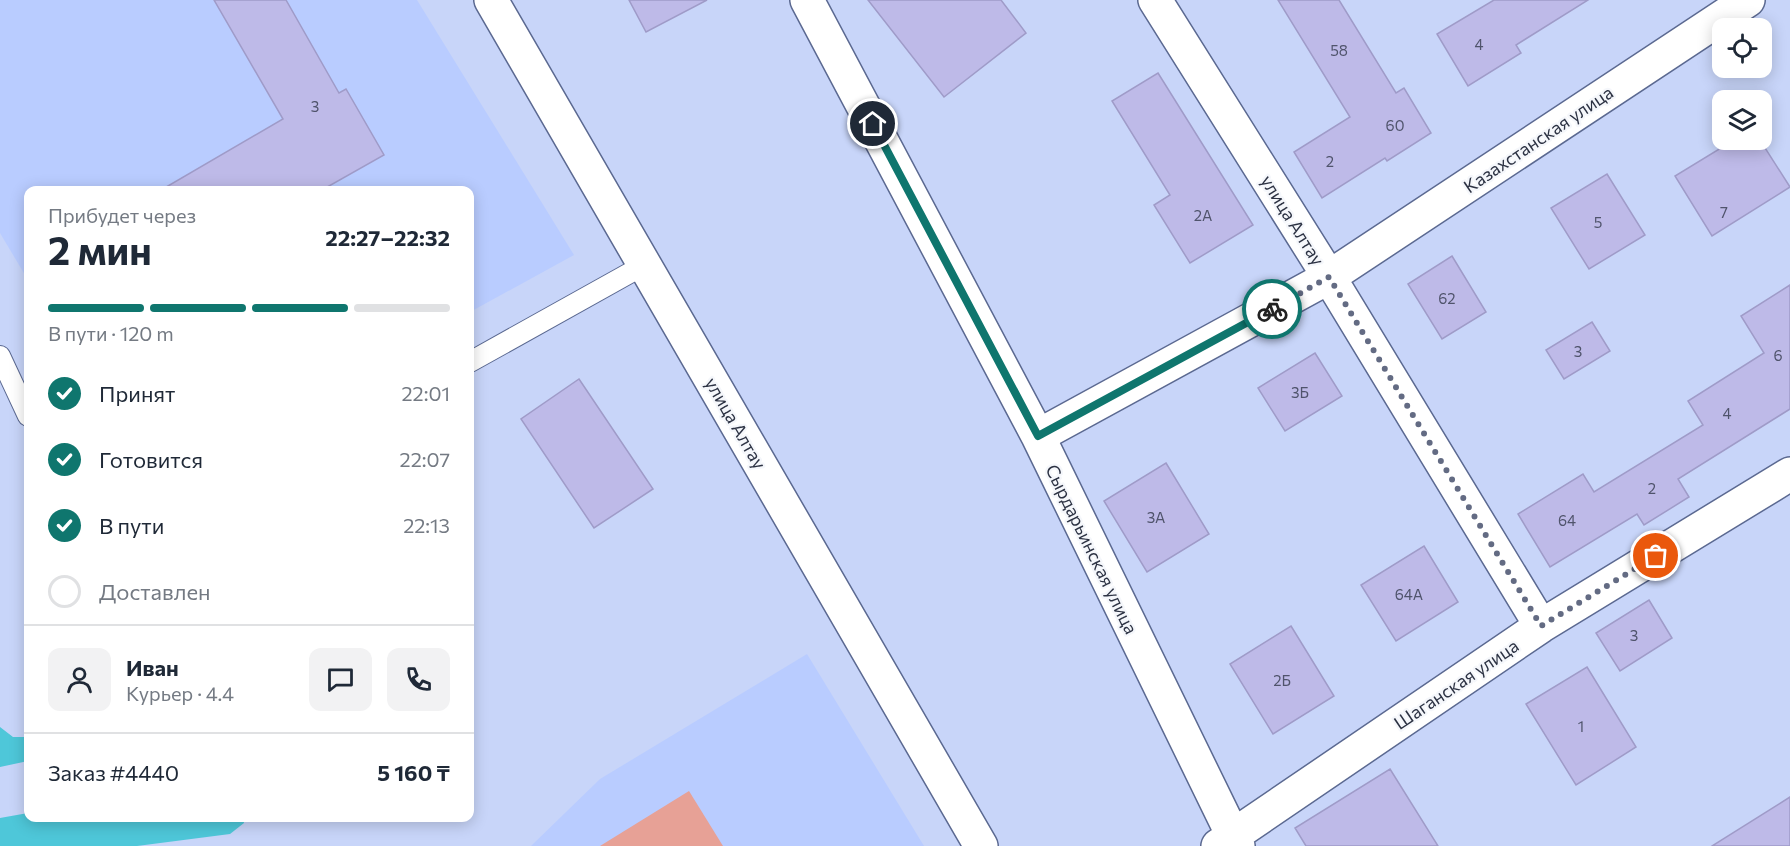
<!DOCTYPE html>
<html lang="ru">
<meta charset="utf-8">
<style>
body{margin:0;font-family:Commissioner,sans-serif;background:#f2f2f3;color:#1f2937;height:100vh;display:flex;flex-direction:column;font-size:22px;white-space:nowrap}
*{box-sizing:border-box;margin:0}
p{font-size:20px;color:#747a83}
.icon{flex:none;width:33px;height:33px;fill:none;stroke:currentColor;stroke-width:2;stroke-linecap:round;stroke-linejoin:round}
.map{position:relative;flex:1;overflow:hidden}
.drawer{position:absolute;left:24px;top:186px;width:450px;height:636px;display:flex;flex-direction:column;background:#fff;border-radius:12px;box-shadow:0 3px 15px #0003}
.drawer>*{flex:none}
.buttons{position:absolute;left:1712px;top:18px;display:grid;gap:12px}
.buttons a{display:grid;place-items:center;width:60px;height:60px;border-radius:12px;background:#fff;box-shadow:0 3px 15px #0003;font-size:30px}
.pin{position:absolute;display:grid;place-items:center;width:51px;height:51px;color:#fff;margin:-26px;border:3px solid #fff;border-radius:50%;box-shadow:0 2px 6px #0007}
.courier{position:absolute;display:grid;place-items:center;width:60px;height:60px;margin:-30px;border:4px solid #0f766e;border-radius:50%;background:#fff;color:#222;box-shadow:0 2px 8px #0007}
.overview em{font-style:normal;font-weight:700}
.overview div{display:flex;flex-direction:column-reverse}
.overview{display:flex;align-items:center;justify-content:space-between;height:102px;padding:0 24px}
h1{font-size:39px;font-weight:700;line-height:45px}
.bar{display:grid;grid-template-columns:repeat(4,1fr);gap:9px 6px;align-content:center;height:72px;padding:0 24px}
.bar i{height:8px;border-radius:4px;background:#e0e1e3}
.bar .active{background:#0f766e}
.bar p{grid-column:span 4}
.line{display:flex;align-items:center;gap:15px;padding:0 24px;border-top:2px solid #e0e1e3}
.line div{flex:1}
.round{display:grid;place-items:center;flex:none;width:63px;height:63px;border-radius:12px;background:#f2f2f3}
ol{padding:0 24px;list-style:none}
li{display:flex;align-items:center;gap:18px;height:66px}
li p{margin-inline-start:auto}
li .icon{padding:6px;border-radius:50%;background:#0f766e;color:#fff;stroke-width:4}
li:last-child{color:#747a83}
li i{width:33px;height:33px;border:3px solid #e0e1e3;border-radius:50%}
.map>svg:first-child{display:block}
</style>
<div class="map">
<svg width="1790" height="846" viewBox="0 0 1790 846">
<rect width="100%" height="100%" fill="#c8d5f9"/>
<!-- built -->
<path fill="#b9ccff" d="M0,0H417L574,255L470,312V190H28V280L0,233Z
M807,654L924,846H531L600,779Z"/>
<!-- green -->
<path fill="#e7a196" d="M689,791L723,846H600Z"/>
<!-- water -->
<path fill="#4ec7d9" d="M0,727L13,737H28V761L0,767Z
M28,813V818H243L244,823L230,834L137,846H0V818Z"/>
<!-- building -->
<path fill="#bebae8" stroke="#9f9bc8" stroke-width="1.5" d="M214,0H286L339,93L346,89L384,155L322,190H161L283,119Z
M629,0H707L646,32Z
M868,0H1001L1026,33L944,97Z
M1278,0H1339L1396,93L1404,88L1431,133L1387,161L1385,158L1322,198L1294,152L1350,117Z
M1494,0H1588L1516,45L1521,53L1468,86L1437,34Z
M1158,73L1253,225L1190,263L1154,205L1170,195L1112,101Z
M1734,140H1760L1790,187L1712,236L1675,176Z
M1607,174L1645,235L1589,269L1551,208Z
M1452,256L1486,312L1442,339L1408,284Z
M1790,285V409L1678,479L1689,497L1644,525L1637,514L1550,567L1518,514L1583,474L1594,492L1703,425L1688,401L1764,353L1741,316Z
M1592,322L1610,351L1564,379L1546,350Z
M1315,353L1342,396L1285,431L1258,388Z
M579,379L653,489L594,528L521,419Z
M1166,463L1209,534L1147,572L1104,501Z
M1424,546L1458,602L1396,641L1361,585Z
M1649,600L1672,638L1620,671L1596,633Z
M1291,626L1334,696L1273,734L1230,664Z
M1587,667L1636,747L1576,785L1526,704Z
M1390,769L1438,846H1306L1295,828Z
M1790,797V846H1712Z"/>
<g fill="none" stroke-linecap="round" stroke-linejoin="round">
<defs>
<path id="lane" d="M0,356L28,416
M470,362L644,265"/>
<path id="street" d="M491,0L981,846
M807,0L1038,436L1238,846
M1155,0L1329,277L1541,626
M1038,436L1329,277L1748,0
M1218,846L1541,626L1790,474"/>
</defs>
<!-- lane casing -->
<use href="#lane" stroke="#5b6991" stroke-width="22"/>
<!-- street casing -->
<use href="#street" stroke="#5b6991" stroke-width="36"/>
<!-- lane -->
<use href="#lane" stroke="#fff" stroke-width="20"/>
<!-- street -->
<use href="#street" stroke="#fff" stroke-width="33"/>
</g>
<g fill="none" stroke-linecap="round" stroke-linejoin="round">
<!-- done -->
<path stroke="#636b83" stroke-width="6" stroke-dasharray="0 10.8" d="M1272,309L1329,277L1541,626L1656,556"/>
<!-- route -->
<path stroke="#0f766e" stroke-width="8" d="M873,124L1038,436L1272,309"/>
</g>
<g text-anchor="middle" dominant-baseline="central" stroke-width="4.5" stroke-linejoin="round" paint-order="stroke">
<!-- number labels -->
<g font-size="15" fill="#50546c">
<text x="1479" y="44">4</text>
<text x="1339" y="50">58</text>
<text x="315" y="106">3</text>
<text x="1395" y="125">60</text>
<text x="1330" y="161">2</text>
<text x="1724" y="212">7</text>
<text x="1203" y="215">2А</text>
<text x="1598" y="222">5</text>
<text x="1447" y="298">62</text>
<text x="1578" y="351">3</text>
<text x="1778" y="355">6</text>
<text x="1300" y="392">3Б</text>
<text x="1727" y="413">4</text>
<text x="1652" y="488">2</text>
<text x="1156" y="517">3А</text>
<text x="1567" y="520">64</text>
<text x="1409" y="594">64А</text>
<text x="1634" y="635">3</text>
<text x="1282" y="680">2Б</text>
<text x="1581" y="726">1</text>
</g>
<!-- street labels -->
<g font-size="18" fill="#2c3243" stroke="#f5f7fb">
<text transform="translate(1538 139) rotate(-34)">Казахстанская улица</text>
<text transform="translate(1293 220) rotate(58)">улица Алтау</text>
<text transform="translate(736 423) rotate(60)">улица Алтау</text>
<text transform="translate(1092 549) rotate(64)">Сырдарьинская улица</text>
<text transform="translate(1456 684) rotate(-34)">Шаганская улица</text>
</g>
</g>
</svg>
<div class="buttons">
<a><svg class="icon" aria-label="locate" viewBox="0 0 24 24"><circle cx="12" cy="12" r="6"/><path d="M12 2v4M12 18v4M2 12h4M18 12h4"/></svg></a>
<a><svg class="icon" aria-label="layers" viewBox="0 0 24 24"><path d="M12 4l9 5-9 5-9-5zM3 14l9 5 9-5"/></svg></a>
</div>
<div class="pin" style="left:1656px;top:556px;background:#ea580c"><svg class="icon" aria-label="bag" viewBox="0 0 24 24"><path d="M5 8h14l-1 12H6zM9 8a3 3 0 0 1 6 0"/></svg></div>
<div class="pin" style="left:873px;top:124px;background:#1f2937"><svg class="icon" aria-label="home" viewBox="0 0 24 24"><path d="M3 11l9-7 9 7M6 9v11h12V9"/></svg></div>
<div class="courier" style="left:1272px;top:309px"><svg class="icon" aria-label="bike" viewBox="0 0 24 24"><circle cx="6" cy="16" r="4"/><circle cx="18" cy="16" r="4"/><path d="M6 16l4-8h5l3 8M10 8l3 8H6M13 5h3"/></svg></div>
<section class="drawer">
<div class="overview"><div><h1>2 мин</h1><p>Прибудет через</p></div><em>22:27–22:32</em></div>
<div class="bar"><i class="active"></i><i class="active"></i><i class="active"></i><i></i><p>В пути · 120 m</p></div>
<ol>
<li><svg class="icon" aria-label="check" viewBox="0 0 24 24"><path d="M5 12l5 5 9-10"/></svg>Принят<p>22:01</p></li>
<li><svg class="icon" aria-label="check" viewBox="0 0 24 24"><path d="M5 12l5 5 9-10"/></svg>Готовится<p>22:07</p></li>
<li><svg class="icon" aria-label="check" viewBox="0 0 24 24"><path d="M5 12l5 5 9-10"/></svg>В пути<p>22:13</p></li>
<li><i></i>Доставлен</li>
</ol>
<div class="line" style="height:108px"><a class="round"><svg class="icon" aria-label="person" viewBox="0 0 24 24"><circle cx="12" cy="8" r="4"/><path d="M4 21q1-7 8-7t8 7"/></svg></a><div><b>Иван</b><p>Курьер · 4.4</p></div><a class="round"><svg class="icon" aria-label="chat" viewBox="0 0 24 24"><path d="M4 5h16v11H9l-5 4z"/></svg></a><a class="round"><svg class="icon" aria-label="phone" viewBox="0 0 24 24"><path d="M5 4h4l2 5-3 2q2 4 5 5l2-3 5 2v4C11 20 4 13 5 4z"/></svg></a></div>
<div class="line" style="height:78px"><div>Заказ #4440</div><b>5 160 ₸</b></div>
</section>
</div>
